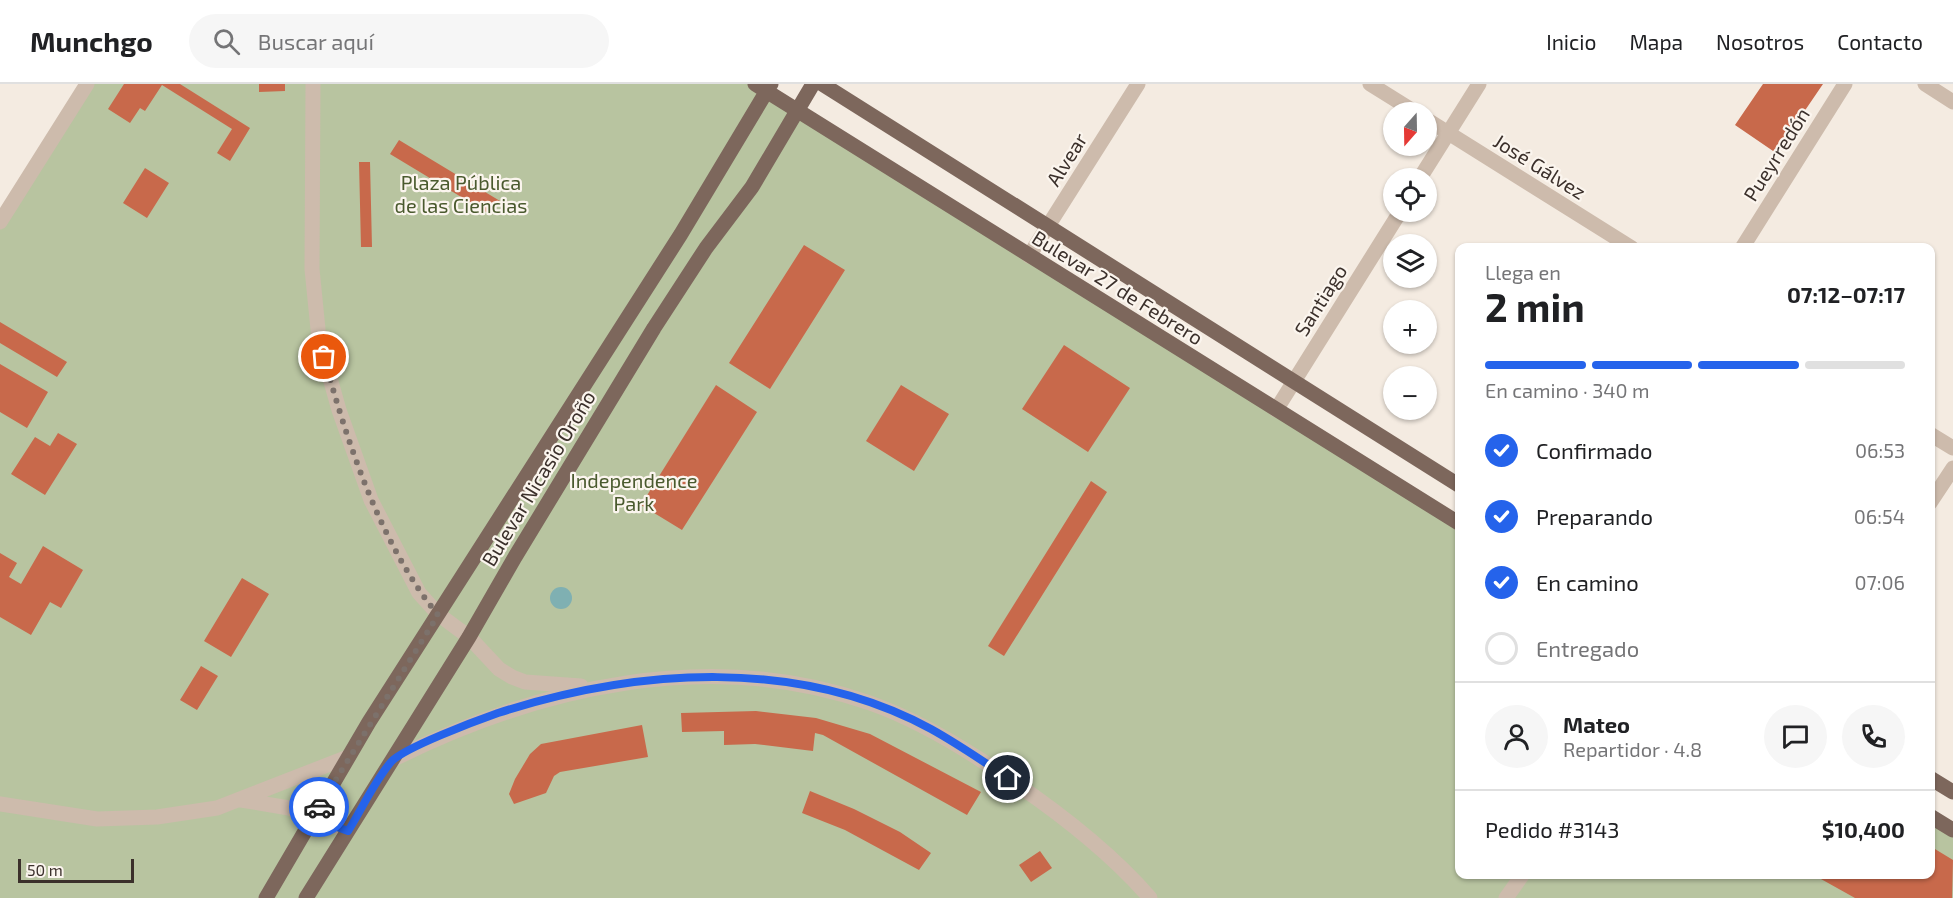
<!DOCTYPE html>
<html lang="es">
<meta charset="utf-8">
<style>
body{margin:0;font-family:"Exo 2",sans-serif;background:#f6f6f6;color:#202124;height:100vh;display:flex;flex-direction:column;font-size:22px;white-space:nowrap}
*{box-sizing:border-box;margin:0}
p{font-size:20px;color:#757577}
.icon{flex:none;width:33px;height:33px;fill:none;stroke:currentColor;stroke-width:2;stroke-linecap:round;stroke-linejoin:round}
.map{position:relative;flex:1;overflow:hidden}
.sheet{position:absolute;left:1455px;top:159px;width:480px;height:636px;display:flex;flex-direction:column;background:#fff;border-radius:12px;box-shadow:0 2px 4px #0004}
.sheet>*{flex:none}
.needle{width:39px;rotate:200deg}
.tools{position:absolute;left:1383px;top:18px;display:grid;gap:12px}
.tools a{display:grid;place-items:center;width:54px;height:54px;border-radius:50%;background:#fff;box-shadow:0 2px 4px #0004;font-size:30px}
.scale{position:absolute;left:18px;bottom:15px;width:116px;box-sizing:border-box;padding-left:6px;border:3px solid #3b302b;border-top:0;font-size:16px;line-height:21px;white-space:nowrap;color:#3b302b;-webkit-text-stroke:4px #fbf5ee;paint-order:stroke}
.pin{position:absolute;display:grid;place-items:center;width:51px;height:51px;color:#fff;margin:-26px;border:3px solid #fff;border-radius:50%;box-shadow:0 2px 6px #0007}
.courier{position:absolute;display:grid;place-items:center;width:60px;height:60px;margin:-30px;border:4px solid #2563eb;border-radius:50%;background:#fff;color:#222;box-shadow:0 2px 8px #0007}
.summary em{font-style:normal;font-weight:700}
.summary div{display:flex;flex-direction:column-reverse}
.summary{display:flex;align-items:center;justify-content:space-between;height:102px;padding:0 30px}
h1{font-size:39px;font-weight:700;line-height:45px}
.bar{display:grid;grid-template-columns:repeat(4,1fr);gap:9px 6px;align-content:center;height:72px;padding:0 30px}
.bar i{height:8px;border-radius:4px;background:#e0e0e0}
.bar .active{background:#2563eb}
.bar p{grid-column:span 4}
.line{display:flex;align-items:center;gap:15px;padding:0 30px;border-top:2px solid #e0e0e0}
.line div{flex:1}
.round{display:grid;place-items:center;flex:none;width:63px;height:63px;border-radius:32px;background:#f6f6f6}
ol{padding:0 30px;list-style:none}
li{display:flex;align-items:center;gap:18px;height:66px}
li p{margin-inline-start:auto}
li .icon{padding:6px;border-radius:50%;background:#2563eb;color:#fff;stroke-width:4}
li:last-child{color:#757577}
li i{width:33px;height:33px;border:3px solid #e0e0e0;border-radius:50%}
header{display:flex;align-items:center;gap:36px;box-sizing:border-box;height:84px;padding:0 30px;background:#fff;border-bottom:2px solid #e0e0e0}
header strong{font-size:28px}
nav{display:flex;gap:33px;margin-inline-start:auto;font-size:21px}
.search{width:420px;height:54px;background:#f6f6f6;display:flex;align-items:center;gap:15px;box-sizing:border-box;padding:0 21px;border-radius:33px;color:#757577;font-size:22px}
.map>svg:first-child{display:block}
</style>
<header>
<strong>Munchgo</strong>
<div class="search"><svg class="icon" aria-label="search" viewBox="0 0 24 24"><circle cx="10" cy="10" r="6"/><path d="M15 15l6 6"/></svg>Buscar aquí</div>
<nav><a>Inicio</a><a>Mapa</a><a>Nosotros</a><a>Contacto</a></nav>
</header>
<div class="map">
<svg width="1953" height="814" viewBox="0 0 1953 814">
<rect width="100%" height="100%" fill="#f4ebe1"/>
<!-- green -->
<path fill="#b8c4a0" d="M87,0H755L1459,440L1460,790H1930L1931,732L1953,746V814H0V138Z"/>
<!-- water -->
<path fill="#7fb0b2" d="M550 514a11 11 0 1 1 22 0a11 11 0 1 1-22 0Z"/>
<!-- building -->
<path fill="#c8694b" d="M124,0H180L250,44L230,77L217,69L232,45L162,1L145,27L140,24L130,39L108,25Z
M259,0H285V7L259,8Z
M1763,0H1823L1776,69L1735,41Z
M399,56L500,117L491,131L390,70Z
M359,78H370L372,163H361Z
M145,84L169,99L147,134L123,119Z
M804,161L845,186L770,305L729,279Z
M0,238L67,278L57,293L0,259Z
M1064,261L1130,304L1088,368L1022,325Z
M0,280L48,308L27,344L0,328Z
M716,301L757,328L682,446L641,421Z
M901,301L949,330L914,387L866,357Z
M58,349L77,360L45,411L11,390L35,353L50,362Z
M1091,397L1107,408L1004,572L988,562Z
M43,462L83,486L61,524L50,518L31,551L0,533V469L17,479L9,493L21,500Z
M242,494L269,510L231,573L204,557Z
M201,582L218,592L197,626L180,616Z
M756,627L816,634L870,650L981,708L967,731L823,651L815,649L813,667L755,660L724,661V647L682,648L681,629Z
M642,641L648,673L560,688L554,692L546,709L514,720L509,710L515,695L530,670L541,660Z
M810,707L854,725L900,748L931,769L919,786L845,746L802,729Z
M1930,762L1953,776L1952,814H1855L1812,790H1930Z
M1040,767L1052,784L1031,798L1019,781Z"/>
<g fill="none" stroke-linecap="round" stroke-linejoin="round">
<!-- minor -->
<path stroke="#cdbbac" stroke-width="15" d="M313,0L312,185L319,255L339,326L371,416L419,509L438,530L469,553L499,585L512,593L525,598L581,602
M1370,0L1415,28
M1925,0L1953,18
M1426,35L1632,164
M1420,94L1479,0
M0,138L87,0
M1742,164L1845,0
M1029,172L1138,0
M1276,326L1400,128
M1930,350L1953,364
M1930,419L1953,384
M392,676C537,603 711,563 870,619C921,637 968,666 1012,697C1062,731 1111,769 1150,814
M241,716L289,724L348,747
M0,720L97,735L157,733L217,724L348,673
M1506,814L1523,790"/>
<!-- major -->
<path stroke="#7d675c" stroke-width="15" d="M755,0L1460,440
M822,0L1460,402
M1930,694L1953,708
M1930,732L1953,746
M266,814L369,638L681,150L771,0
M306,814L469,553L515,473L654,244L706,164L752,103L813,0"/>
</g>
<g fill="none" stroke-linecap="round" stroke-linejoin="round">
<!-- done -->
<path stroke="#7c716b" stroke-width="6" stroke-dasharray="0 10.8" d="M319,723L438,531C381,462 347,358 324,273"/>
<!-- route -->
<path stroke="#2563eb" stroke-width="8" d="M319,723L313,734L348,747C362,725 374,698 391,678C403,664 478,636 498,629C639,584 798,573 931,645C958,660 983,677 1008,694"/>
</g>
<g text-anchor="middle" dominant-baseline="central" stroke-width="4.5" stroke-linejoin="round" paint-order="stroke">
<!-- street labels -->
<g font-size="20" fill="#3b302b" stroke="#fbf5ee">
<text transform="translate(1776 70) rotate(-58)">Pueyrredón</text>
<text transform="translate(1066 75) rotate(-58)">Alvear</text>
<text transform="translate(1540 82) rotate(32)">José Gálvez</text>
<text transform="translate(1118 203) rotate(32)">Bulevar 27 de Febrero</text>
<text transform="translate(1320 216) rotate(-58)">Santiago</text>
<text transform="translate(538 394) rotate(-59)">Bulevar Nicasio Oroño</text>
</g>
<!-- park labels -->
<g font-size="20" fill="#4a5a2e" stroke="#fbf5ee">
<text x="461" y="98">Plaza Pública<tspan x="461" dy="23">de las Ciencias</tspan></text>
<text x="634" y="396">Independence<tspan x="634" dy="23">Park</tspan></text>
</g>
</g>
</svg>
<div class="tools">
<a><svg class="needle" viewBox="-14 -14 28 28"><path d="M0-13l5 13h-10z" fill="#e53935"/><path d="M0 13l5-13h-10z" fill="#757577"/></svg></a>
<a><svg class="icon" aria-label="locate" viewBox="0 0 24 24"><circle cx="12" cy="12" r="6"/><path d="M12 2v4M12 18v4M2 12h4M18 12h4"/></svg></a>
<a><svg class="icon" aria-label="layers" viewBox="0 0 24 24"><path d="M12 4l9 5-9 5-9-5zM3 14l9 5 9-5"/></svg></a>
<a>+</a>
<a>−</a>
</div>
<div class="scale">50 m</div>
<div class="pin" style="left:324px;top:273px;background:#ea580c"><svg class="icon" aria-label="bag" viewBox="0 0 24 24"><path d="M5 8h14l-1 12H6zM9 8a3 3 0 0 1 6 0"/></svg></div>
<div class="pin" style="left:1008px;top:694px;background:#1f2937"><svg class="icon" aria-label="home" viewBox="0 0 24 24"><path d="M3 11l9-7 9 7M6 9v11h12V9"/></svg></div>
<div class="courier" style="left:319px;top:723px"><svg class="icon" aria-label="car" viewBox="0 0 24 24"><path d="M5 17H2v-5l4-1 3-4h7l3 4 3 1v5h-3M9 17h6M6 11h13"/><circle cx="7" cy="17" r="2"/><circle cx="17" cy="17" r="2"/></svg></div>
<section class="sheet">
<div class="summary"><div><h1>2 min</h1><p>Llega en</p></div><em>07:12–07:17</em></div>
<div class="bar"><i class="active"></i><i class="active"></i><i class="active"></i><i></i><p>En camino · 340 m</p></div>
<ol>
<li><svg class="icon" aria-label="check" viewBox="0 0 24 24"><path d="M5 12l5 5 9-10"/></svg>Confirmado<p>06:53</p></li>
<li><svg class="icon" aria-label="check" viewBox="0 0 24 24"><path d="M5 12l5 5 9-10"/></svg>Preparando<p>06:54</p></li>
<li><svg class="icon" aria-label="check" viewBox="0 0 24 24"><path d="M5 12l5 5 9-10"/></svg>En camino<p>07:06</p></li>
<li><i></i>Entregado</li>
</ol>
<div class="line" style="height:108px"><a class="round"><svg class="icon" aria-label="person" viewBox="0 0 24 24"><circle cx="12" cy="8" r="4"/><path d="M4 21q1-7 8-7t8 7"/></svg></a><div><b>Mateo</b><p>Repartidor · 4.8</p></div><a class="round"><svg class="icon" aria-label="chat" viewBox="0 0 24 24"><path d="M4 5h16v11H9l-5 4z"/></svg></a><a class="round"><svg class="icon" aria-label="phone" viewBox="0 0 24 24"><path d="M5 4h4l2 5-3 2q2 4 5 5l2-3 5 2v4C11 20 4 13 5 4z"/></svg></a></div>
<div class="line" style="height:78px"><div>Pedido #3143</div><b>$10,400</b></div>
</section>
</div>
